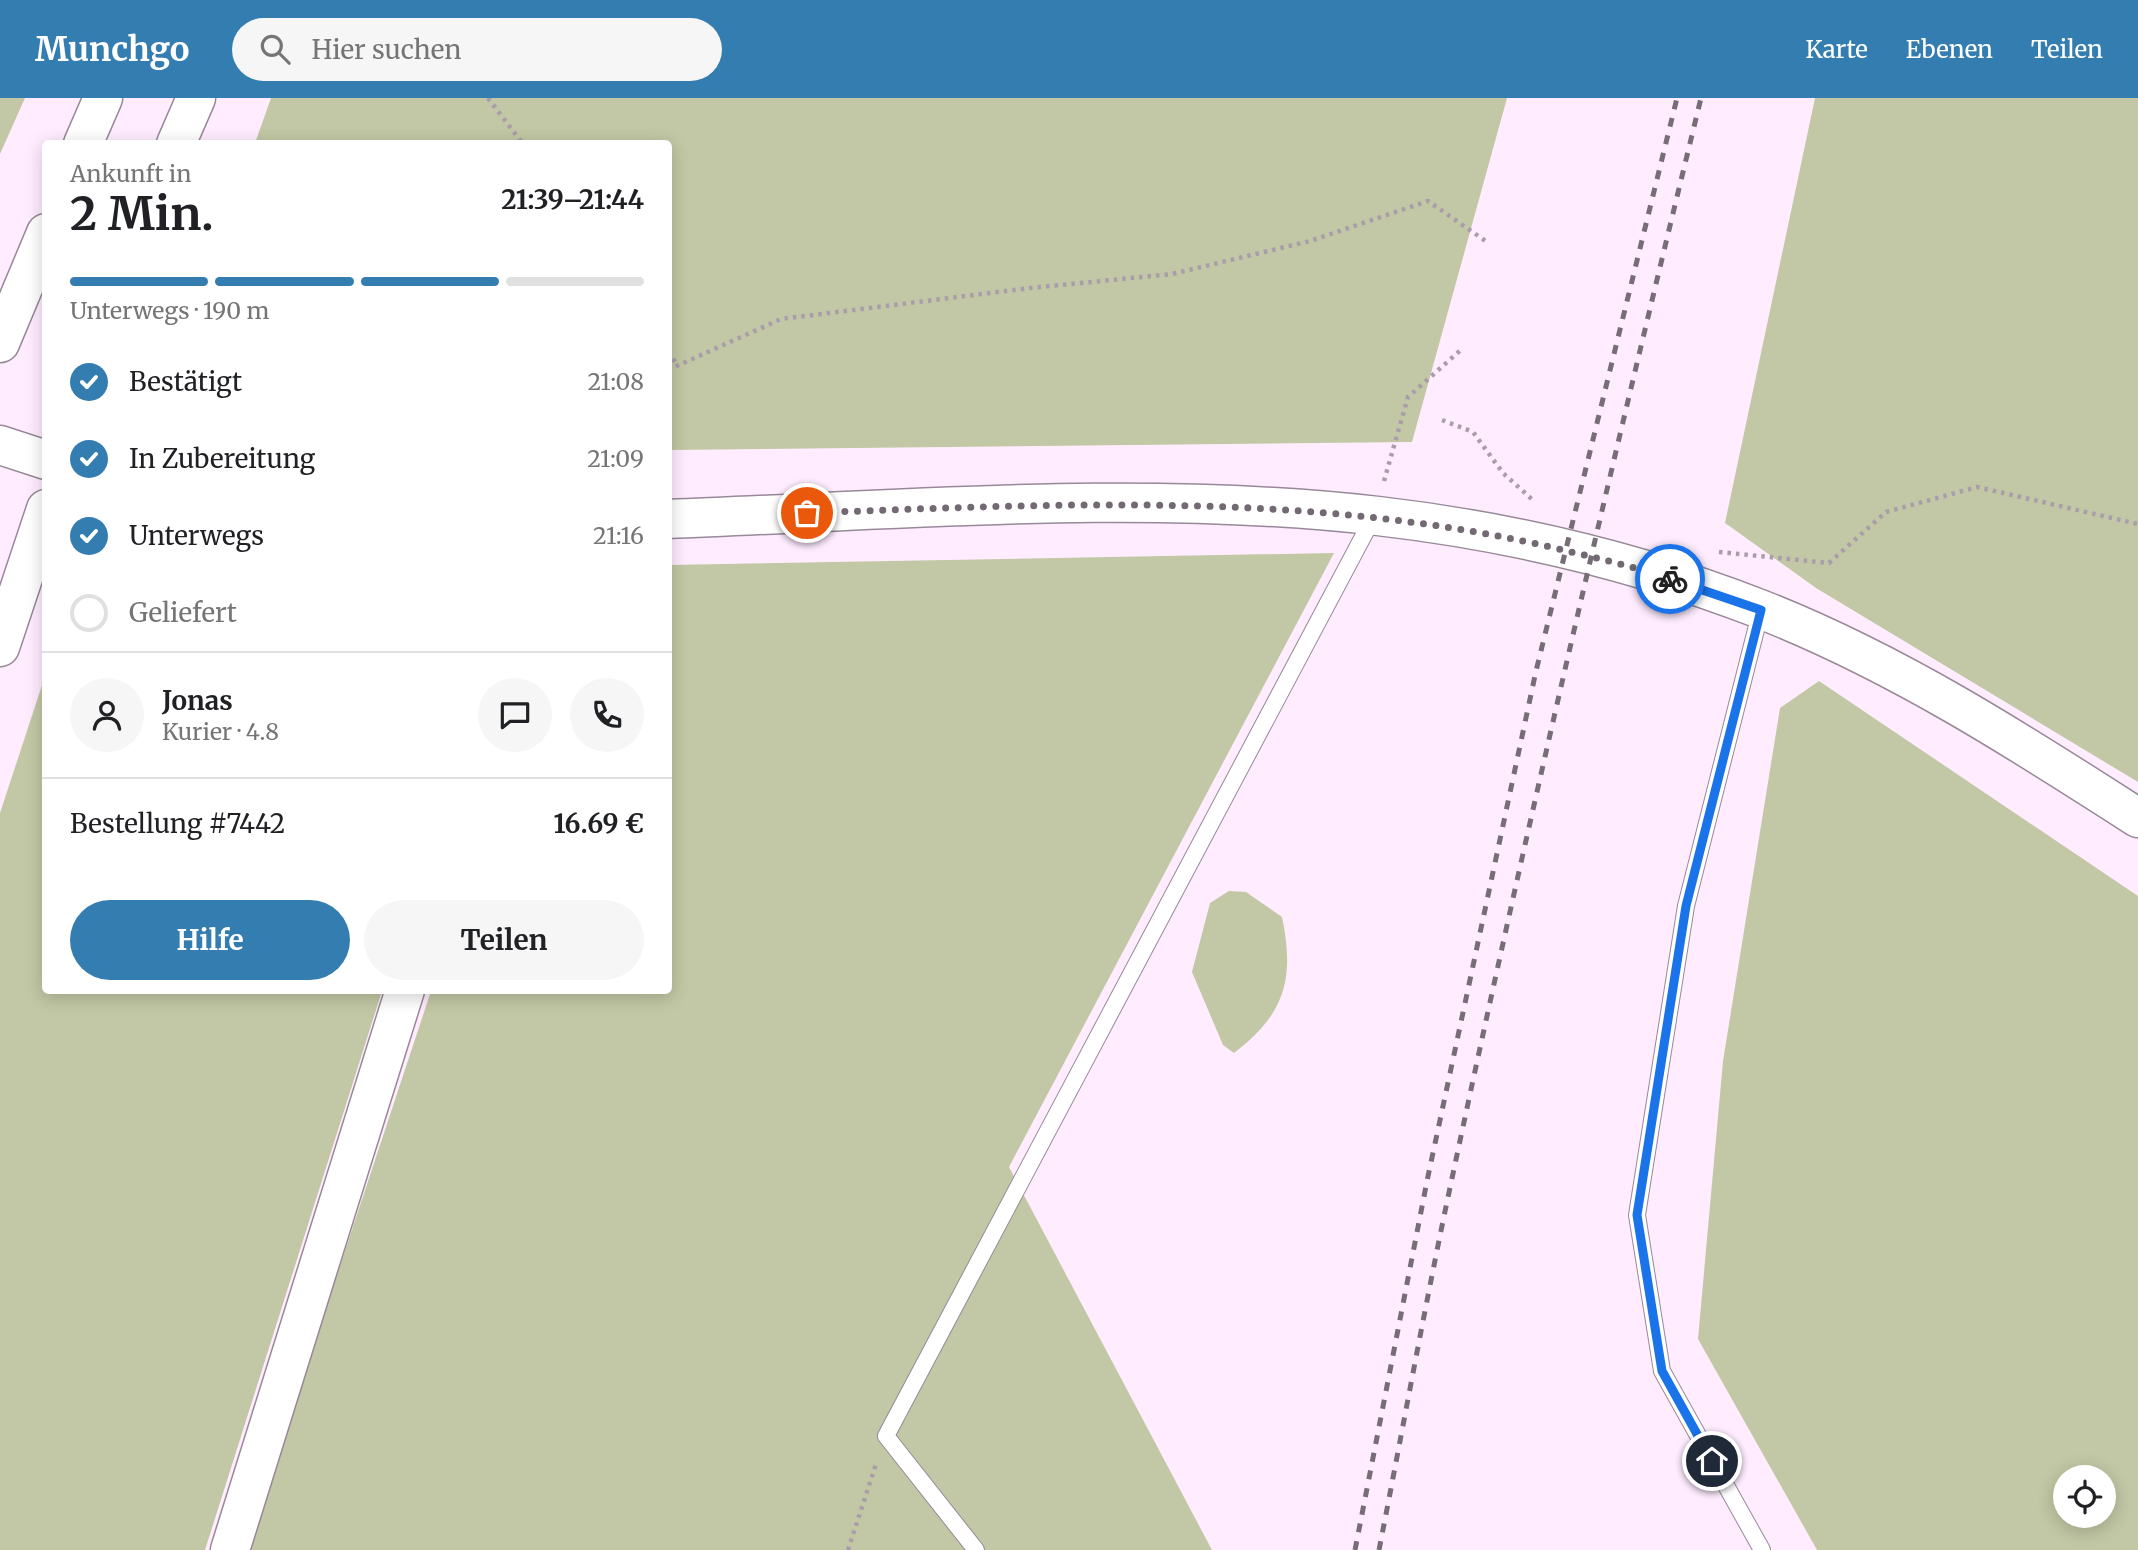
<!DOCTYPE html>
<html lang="de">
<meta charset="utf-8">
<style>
body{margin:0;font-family:Merriweather,serif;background:#f6f6f6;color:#202124;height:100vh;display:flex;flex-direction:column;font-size:26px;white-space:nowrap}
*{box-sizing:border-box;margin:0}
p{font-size:23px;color:#757577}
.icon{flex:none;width:38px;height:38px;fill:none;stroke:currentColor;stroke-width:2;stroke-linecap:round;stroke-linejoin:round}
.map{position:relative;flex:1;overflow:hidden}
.details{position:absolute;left:42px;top:42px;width:630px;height:854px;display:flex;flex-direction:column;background:#fff;border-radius:7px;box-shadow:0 4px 18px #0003}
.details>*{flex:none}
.fabs{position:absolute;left:2053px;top:1367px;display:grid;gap:14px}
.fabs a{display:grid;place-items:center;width:63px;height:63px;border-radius:50%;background:#fff;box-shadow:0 4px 18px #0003;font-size:35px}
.pin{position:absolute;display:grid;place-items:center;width:60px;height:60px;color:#fff;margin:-30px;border:4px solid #fff;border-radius:50%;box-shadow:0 2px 7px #0007}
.courier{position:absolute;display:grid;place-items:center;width:70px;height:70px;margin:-35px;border:5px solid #1a73e8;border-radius:50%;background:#fff;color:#222;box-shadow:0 2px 9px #0007}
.overview em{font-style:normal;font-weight:700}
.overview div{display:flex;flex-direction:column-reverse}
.overview{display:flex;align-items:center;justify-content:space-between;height:119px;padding:0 28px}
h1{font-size:46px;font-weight:700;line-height:52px}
.bar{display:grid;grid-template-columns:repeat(4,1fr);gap:10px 7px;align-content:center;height:84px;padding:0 28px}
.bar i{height:9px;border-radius:5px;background:#e0e0e0}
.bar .active{background:#347db1}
.bar p{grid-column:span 4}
.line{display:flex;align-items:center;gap:18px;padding:0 28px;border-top:2px solid #e0e0e0}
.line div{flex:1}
.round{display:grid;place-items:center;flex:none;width:74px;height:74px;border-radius:37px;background:#f6f6f6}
ol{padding:0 28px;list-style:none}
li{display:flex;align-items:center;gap:21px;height:77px}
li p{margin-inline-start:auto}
li .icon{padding:7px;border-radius:50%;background:#347db1;color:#fff;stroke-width:4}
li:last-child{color:#757577}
li i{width:38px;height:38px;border:4px solid #e0e0e0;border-radius:50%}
.cta{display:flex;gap:14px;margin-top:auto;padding:14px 28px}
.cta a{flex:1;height:80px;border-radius:42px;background:#347db1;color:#fff;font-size:28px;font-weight:700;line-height:80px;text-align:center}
.cta a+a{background:#f6f6f6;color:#202124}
header{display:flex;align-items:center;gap:42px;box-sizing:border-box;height:98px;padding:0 35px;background:#347db1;color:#fff}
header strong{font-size:33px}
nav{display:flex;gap:38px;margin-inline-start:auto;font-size:24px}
.search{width:490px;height:63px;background:#f6f6f6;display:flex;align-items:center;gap:18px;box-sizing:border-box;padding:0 24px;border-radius:38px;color:#757577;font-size:26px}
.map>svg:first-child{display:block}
</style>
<header>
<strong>Munchgo</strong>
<div class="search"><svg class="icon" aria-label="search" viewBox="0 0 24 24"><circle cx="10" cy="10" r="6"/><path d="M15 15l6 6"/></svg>Hier suchen</div>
<nav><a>Karte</a><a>Ebenen</a><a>Teilen</a></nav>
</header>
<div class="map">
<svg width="2138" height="1452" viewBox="0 0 2138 1452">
<rect width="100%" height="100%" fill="#ffedff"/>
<!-- green -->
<path fill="#c2c8a5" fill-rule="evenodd" d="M0,0H25L0,56Z
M271,0H1507L1412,344L669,352L668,46L255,45Z
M1815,0H2138V684L1816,490L1725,425Z
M1334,455L1009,1069L1212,1452H246L431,893L668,892L669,467Z
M45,578L46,892L382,893L205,1452H0V715Z
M1819,583L2138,798V1452H1817L1698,1241L1723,963L1780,610ZM2065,1379H2104V1418H2065Z
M1229,793L1246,794L1282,819C1295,881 1285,916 1234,955L1223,947L1192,874L1210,805Z"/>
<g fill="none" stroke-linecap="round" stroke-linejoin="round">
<defs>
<path id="lane" d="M1761,512L1686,808L1637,1117L1662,1273L1762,1452
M976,1452L886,1338L1374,418"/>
<path id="primary" d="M0,347L46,362
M668,421C904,412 1143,391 1378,418C1508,433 1639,464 1760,511C1895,564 2017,642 2138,720"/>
<path id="highway" d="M83,46L103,0
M176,46L196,0
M0,245L46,135
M0,549L46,411
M230,1452L405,892"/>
</defs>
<!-- lane casing -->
<use href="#lane" stroke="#988898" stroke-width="18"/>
<!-- primary casing -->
<use href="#primary" stroke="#988898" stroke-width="41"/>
<!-- highway casing -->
<use href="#highway" stroke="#988898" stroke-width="41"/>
<!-- path -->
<path stroke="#aa9daa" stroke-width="4.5" stroke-dasharray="3.5 5" stroke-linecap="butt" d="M488,0L523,46
M668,254L678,268
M668,272L781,221L1030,190L1172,176L1310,143L1428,103L1487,144
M1442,322L1473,334L1503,375L1535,404
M1384,383L1408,299L1463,250
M1719,454L1829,465L1886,414L1977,389L2138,426
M848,1452L876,1366"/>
<!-- lane -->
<use href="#lane" stroke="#fff" stroke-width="16"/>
<!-- primary -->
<use href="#primary" stroke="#fff" stroke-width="38"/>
<!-- highway -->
<use href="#highway" stroke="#fff" stroke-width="38"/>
<!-- rail -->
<path stroke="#776d77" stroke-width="5" stroke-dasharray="9 9" stroke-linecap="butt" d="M1355,1452L1427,1083L1536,573L1677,0
M1379,1452C1403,1330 1425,1207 1451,1085C1528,722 1613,361 1701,0"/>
</g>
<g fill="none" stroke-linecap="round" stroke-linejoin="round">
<!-- done -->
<path stroke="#736973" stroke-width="7" stroke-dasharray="0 12.6" d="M807,415C1056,406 1301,393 1546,448C1588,458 1629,467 1670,481"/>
<!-- route -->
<path stroke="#1a73e8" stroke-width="9" d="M1670,481L1761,512L1686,808L1637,1117L1662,1273L1712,1363"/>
</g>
</svg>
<div class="fabs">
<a><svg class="icon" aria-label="locate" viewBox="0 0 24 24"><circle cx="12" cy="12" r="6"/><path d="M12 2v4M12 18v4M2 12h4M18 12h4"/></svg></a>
</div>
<div class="pin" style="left:807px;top:415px;background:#ea580c"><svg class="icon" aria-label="bag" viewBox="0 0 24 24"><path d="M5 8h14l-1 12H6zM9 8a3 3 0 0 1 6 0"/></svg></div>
<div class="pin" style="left:1712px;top:1363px;background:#1f2937"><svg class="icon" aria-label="home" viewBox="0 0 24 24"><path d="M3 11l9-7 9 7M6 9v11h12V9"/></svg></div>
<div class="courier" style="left:1670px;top:481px"><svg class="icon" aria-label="bike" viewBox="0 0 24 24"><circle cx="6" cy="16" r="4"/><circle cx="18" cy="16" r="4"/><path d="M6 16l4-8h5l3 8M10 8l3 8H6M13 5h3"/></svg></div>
<section class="details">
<div class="overview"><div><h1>2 Min.</h1><p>Ankunft in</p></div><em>21:39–21:44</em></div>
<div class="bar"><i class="active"></i><i class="active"></i><i class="active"></i><i></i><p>Unterwegs · 190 m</p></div>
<ol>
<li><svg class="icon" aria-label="check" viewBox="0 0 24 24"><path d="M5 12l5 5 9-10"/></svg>Bestätigt<p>21:08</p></li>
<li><svg class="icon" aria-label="check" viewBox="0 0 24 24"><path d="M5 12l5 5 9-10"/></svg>In Zubereitung<p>21:09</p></li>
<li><svg class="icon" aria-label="check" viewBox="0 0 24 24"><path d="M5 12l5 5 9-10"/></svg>Unterwegs<p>21:16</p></li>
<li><i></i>Geliefert</li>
</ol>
<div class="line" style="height:126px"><a class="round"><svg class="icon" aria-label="person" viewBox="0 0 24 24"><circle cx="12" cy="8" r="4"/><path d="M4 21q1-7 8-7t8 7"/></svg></a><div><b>Jonas</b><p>Kurier · 4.8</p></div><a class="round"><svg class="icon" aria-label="chat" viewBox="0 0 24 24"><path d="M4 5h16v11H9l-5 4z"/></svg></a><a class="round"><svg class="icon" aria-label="phone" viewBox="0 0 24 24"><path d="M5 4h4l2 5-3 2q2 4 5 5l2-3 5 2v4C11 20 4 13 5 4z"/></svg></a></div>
<div class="line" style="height:91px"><div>Bestellung #7442</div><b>16.69 €</b></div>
<div class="cta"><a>Hilfe</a><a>Teilen</a></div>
</section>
</div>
